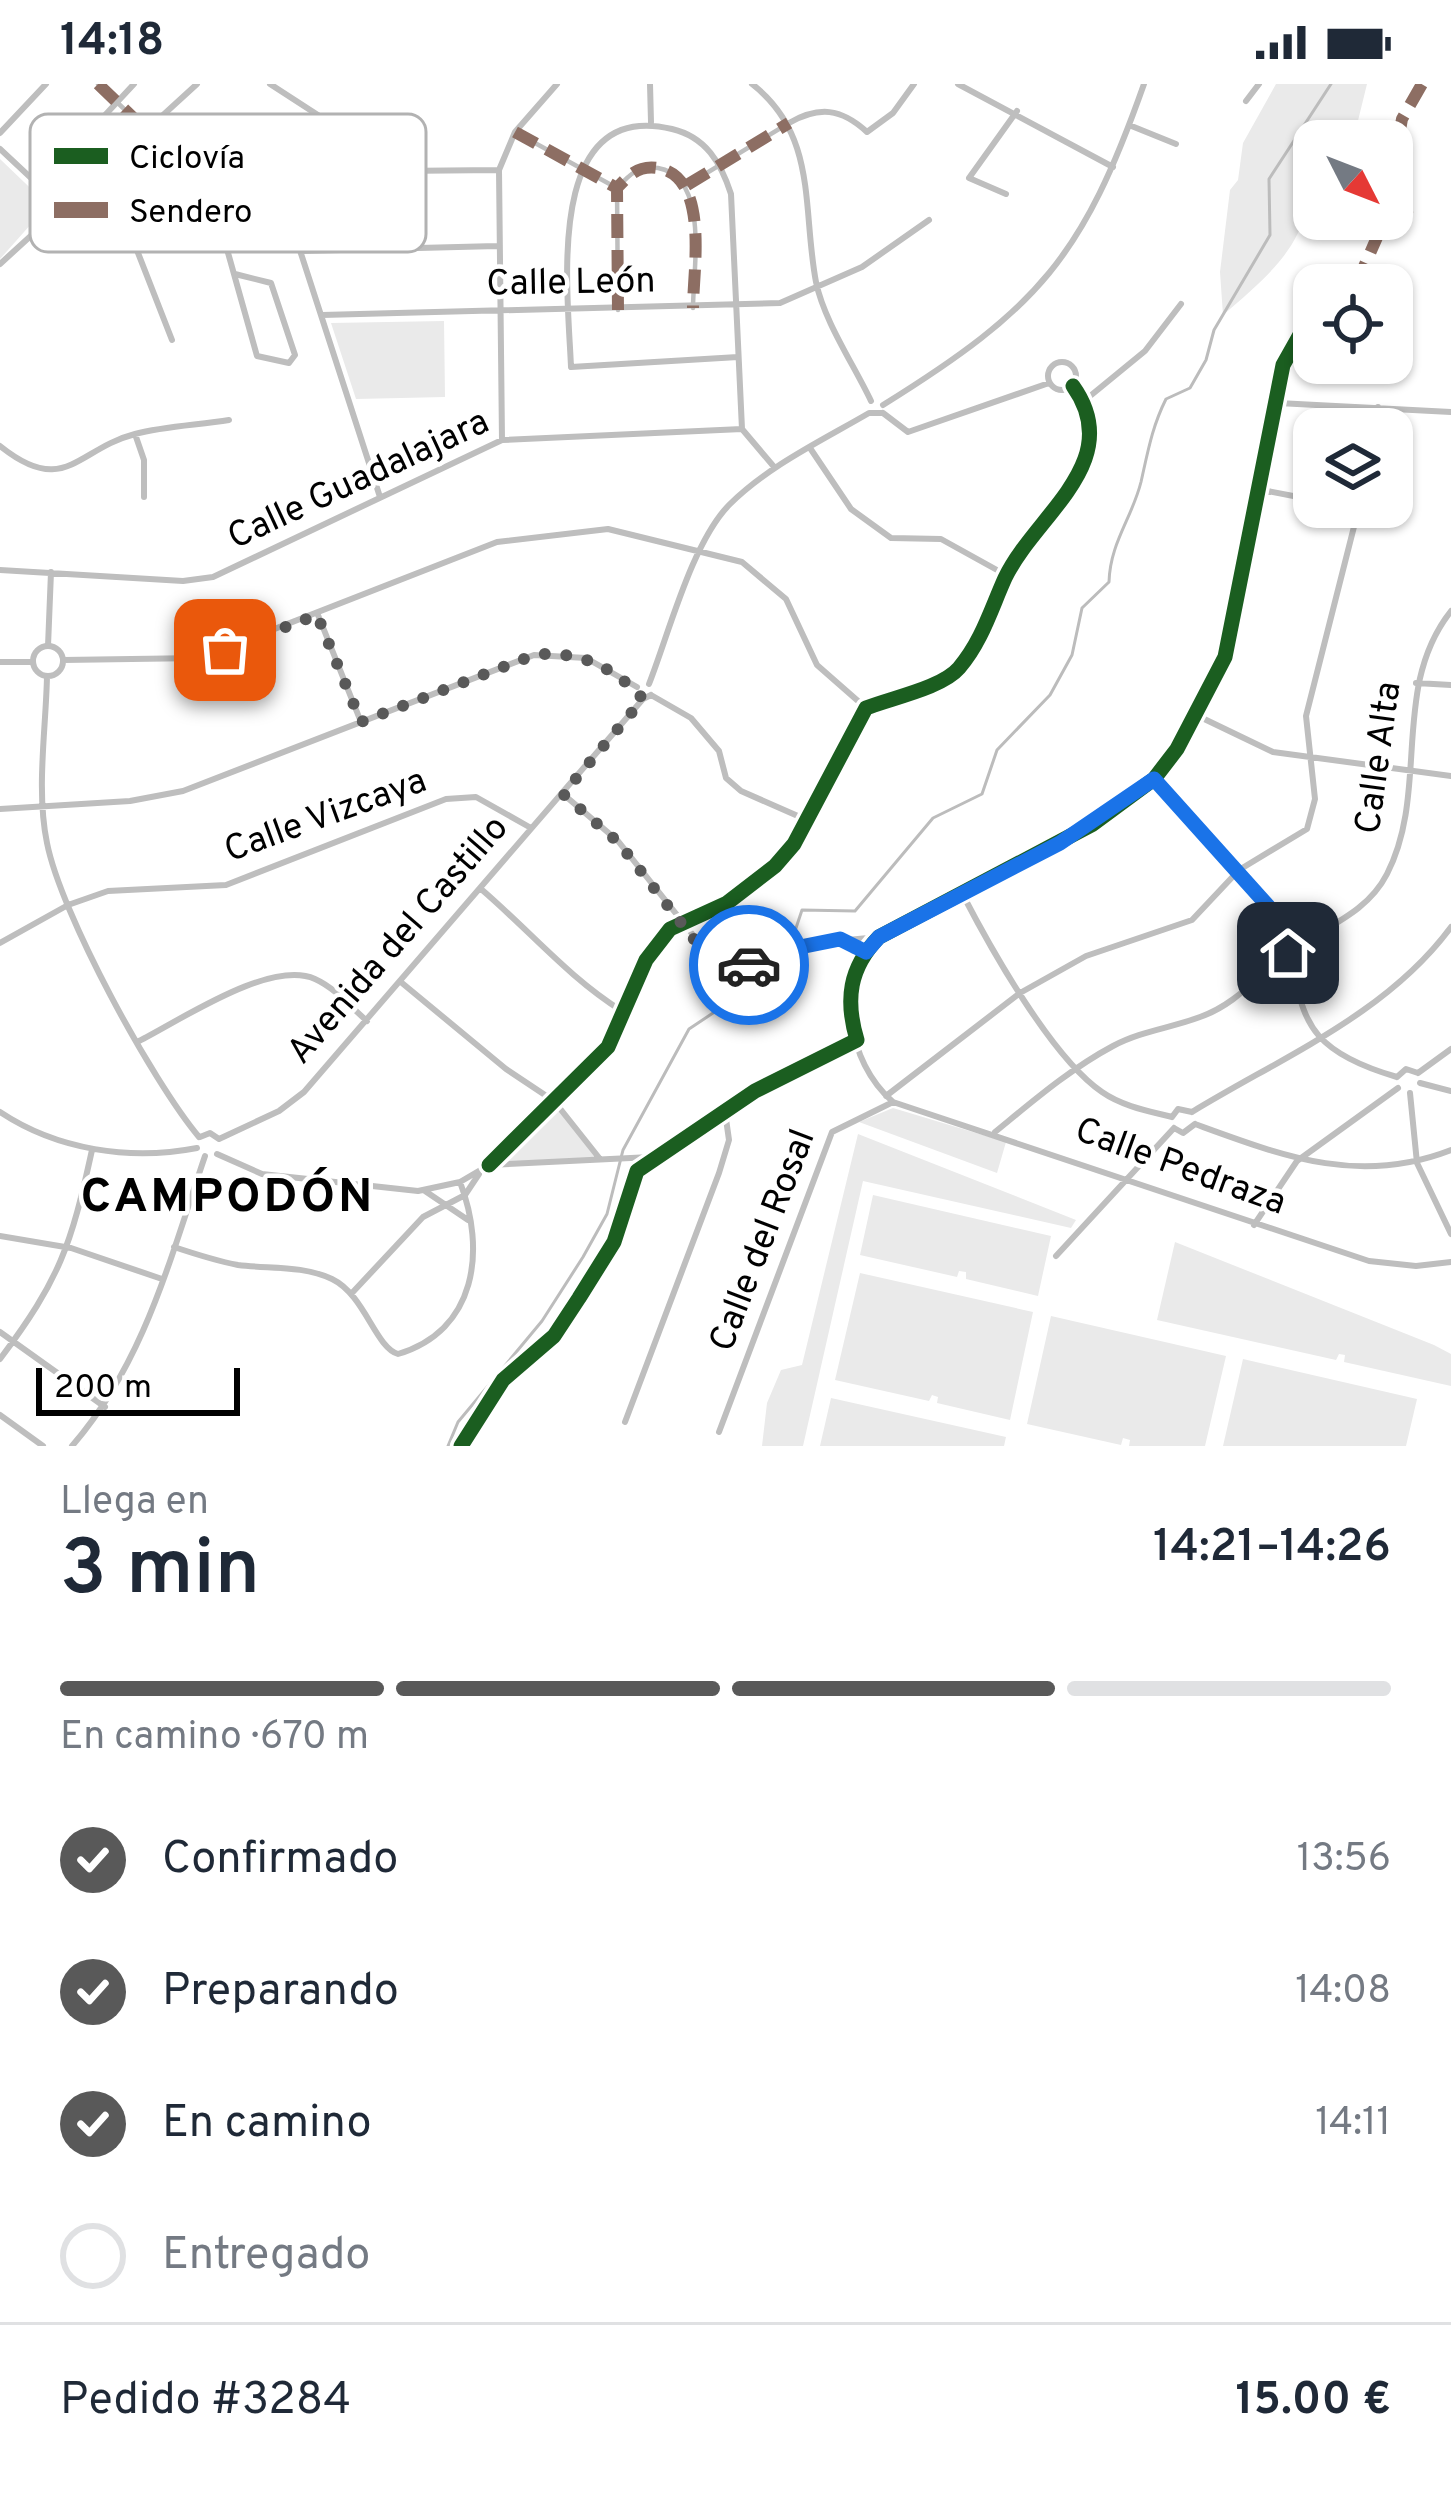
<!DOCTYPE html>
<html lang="es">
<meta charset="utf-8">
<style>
body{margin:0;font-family:Overpass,sans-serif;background:#f6f6f7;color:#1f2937;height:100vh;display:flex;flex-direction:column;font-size:45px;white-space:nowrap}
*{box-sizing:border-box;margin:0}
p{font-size:39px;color:#747a83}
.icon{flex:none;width:66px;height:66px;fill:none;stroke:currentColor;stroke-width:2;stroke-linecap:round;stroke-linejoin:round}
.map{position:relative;height:1362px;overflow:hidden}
.side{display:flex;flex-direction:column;background:#fff;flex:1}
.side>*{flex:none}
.needle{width:78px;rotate:132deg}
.controls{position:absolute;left:1293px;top:36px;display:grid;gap:24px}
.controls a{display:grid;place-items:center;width:120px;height:120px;border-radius:24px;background:#fff;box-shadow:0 3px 9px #0004;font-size:60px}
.scale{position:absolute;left:36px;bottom:30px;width:204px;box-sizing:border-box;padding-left:12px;border:6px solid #000;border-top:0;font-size:33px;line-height:42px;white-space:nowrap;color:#000;-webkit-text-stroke:9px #fff;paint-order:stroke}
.pin{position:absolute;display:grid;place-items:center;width:102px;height:102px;color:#fff;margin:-51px;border-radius:24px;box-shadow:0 6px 18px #0006}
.courier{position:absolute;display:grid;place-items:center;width:120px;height:120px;margin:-60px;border:9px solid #1a73e8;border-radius:50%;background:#fff;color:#222;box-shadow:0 3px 15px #0007}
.overview em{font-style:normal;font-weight:600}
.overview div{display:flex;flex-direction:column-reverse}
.overview{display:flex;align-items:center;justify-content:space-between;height:204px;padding:0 60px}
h1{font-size:78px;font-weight:600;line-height:90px}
.bar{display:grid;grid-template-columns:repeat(4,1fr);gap:18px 12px;align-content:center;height:144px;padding:0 60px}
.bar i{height:15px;border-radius:9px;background:#e0e1e3}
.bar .on{background:#595959}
.bar p{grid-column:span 4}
.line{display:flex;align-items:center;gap:30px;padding:0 60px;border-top:3px solid #e0e1e3}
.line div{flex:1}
ol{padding:0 60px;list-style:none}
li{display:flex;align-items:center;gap:36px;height:132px}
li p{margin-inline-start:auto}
li .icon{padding:12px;border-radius:50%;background:#595959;color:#fff;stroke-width:4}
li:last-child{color:#747a83}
li i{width:66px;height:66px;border:6px solid #e0e1e3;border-radius:50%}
.status{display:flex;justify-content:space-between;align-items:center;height:84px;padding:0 60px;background:#fff;direction:ltr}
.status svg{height:33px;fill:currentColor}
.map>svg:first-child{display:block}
</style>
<div class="status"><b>14:18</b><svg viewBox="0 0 49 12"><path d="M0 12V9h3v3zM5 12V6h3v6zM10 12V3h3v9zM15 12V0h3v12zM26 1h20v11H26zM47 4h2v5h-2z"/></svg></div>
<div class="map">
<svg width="1451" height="1362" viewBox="0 0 1451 1362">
<rect width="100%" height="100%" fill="#fff"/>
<!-- green -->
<path fill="#eaeaea" d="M1276,0H1367L1353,57H1314C1314,149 1291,173 1223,231L1220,188L1230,106L1238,96L1243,59Z
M0,75L48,121L0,175Z
M444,237L445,313L356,315L331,239Z
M554,1017L601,1076L489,1081Z
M893,1024L1006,1058L997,1089L859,1038Z
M858,1050L1076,1136L1071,1144L863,1097L803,1362H762L767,1319L781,1286L802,1281Z
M873,1111L1051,1152L1038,1212L966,1195V1188L959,1187L957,1193L860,1171Z
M1175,1158L1434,1261L1451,1270V1302L1344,1278L1345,1271L1339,1270L1336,1276L1157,1236Z
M860,1189L1033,1228L1010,1336L937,1319L938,1313L932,1311L929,1317L835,1296Z
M1051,1232L1226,1272L1205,1362H1129L1130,1356L1123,1354L1121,1361L1027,1340Z
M1243,1275L1417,1315L1406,1362H1223Z
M831,1314L1006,1353L1004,1362H820Z"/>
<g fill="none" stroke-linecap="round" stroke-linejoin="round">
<!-- stream -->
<path stroke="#bcbcbc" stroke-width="3" d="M448,1362L458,1338L542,1237L583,1173L607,1130L623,1066L689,945L728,919H739L782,886L802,826L855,827L933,734L982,710L997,666L1050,611L1072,571L1082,524L1109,498C1110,459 1132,434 1141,398C1148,367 1152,343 1166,315L1190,304L1206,276L1214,246L1270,151L1269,95L1331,0"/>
<!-- pedestrian -->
<path stroke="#bebebe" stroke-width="4.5" d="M98,0L144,44
M515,48L615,103
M687,101L789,39
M618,226L617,104C630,90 639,81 658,84C710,93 693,186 693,224"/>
<!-- minor -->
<path stroke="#bebebe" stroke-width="6" d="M650,0L651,38
M752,0C818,51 802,125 816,198C824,237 854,281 871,317
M958,0L1113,83
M1246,17L1259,0
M789,39C819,22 841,24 867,48L893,29L914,0
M1129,41L1176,60
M341,46L358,41L379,74L396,87L499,86
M0,49L46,0
M0,65L61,122L273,158L303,138L343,59L341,46L270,0
M39,102L134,0
M1006,110L969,94L1017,27
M124,133L172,256
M294,148L380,413
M223,151L257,272L289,279L295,271L271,199L235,190
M302,167L497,162
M0,180L197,0
M322,231L780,219L862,183L929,136
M738,273L571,283C568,208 543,14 672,45C706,53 721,79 731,110L742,345L775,384
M1048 292a14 14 0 1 1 28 0a14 14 0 1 1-28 0Z
M1281,288C1268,409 1239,602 1156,694C1112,743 943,827 879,853C835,898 846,977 893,1018L1369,1177L1416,1182L1451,1178
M1084,317L1145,267L1181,220
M1278,319L1451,328
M883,321C1039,224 1083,173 1144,0
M883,329L908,348L1049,299
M1377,345L1378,323
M135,350L144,376V413
M502,356L499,86L515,48L557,0
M0,362C65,414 77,365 135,350C165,342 199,341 229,336
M810,364L851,425L891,454L941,455L1006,491
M1262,406L1314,416
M0,486L183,497L213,493L502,356L742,345
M318,531L361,638
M48,562L51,488
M33 577a15 15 0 1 1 30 0a15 15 0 1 1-30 0Z
M63,576L200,574L497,458L608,445L742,478L786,515L817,581L866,624
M0,578H33
M47,592C46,645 36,706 47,759C61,830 152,997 199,1053
M1416,599L1451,601
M649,600C669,549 692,459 729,421C768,382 821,357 869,329H883
M651,611L691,634L719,667L726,694L741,707L807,736
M1198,632L1273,668L1451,692
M1154,695L1267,822C1317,910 1273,957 1397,993
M563,710L618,757L713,876L739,882L805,860L879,853
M0,725L130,717L183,707L534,571L586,574L637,603
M481,805C529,846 569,894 622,927
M963,811C991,865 1052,974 1102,1008C1122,1022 1148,1027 1172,1033
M843,857L861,874
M0,859L68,821L108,807L226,801L446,715L476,713L531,744
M402,899L506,985L554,1017L600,1075
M139,957C181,936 270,875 315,895C335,904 351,923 367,937
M1418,989L1451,965
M1397,993L1406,985L1418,989
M1420,999L1451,1007
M1410,1009L1417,1079L1451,1150
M886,1012L1020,909L1086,872L1192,836L1239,786L1307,745L1315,715L1306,632L1359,423
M0,1028C57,1066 130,1077 197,1064
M1192,1028C1282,973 1387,930 1451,843
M1172,1033L1178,1025L1192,1028
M1195,1040C1283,1072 1359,1102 1451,1066
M1174,1044L1183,1049L1195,1040
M995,1048C1033,1017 1070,985 1113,962C1141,947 1171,944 1200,933C1237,920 1258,891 1288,869C1323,843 1366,831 1387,790C1430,706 1390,604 1451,527
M200,1053L210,1049L219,1055L279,1027L304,1008L643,615L651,611
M217,1070L262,1090L418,1107L460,1098L489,1081L651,1073L670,1067L755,1007L857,956
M489,1081L608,963L646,876L670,845L727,819L775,782L794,760L866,624C891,614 942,604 959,584C982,557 991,525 1005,494C1035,431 1127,378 1073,302
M425,1107L468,1136
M1254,1141L1297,1077L1398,1004
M0,1152L71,1164L162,1195
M174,1163C195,1170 217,1177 238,1181C270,1185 302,1181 332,1195C365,1211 375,1263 398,1270C477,1246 486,1166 460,1098
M1056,1172L1174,1044
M352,1209L423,1133L465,1111L479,1090
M0,1248L105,1323
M0,1275C60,1195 71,1162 92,1066
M0,1331L43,1362
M625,1338L719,1089L729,1056L725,1028
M719,1348L832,1048L893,1018
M72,1362C144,1279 170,1175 205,1072"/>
<!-- quiet -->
<path stroke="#8d6e63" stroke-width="12" stroke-dasharray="24 12" stroke-linecap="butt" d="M98,0L144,44
M515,48L617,104
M1392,90L1402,35L1422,0
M687,101L789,39
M1356,201L1378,151L1407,128L1392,101
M618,226L617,104C630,90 639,81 658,84C710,93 693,186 693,224"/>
<defs>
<path id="cycleway" d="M489,1081L608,963L646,876L670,845L727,819L775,782L794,760L866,624C891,614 942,604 959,584C982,557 991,525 1005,494C1035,431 1127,378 1073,302
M461,1362L503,1296L554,1252L579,1214L614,1158L637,1087L755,1007L857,956C845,916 849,884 879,853L1093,740L1154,695L1177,665L1225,573L1283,281L1314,226"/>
</defs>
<!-- cycleway casing -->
<use href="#cycleway" stroke="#fff" stroke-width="22"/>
<!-- cycleway -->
<use href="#cycleway" stroke="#1b5e20" stroke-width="15"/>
</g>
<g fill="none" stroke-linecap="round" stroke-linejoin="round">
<!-- done -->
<path stroke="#595959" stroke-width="12" stroke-dasharray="0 21.6" d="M225,566L317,531L361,638L534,571C579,565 616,585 643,615L563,710L618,758L704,868L727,881H749"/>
<!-- route -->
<path stroke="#1a73e8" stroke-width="15" d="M749,881L780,867L840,855L866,868L879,853L1060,759L1154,695L1268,822L1288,869"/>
</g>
<g text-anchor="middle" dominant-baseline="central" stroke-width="9" stroke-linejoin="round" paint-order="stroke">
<!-- street labels -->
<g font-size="36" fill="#000" stroke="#fff">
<text transform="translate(571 200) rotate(-1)">Calle León</text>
<text transform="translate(359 397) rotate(-25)">Calle Guadalajara</text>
<text transform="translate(1380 674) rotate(-82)">Calle Alta</text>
<text transform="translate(326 733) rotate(-20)">Calle Vizcaya</text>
<text transform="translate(399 857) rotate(-49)">Avenida del Castillo</text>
<text transform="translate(1180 1084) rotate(20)">Calle Pedraza</text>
<text transform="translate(764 1157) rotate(-69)">Calle del Rosal</text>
</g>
<!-- district labels -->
<g font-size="48" font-weight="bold" letter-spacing="3" fill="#000" stroke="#fff">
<text x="228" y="1115">CAMPODÓN</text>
</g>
</g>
<!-- legend -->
<rect x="30" y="30" width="396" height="138" rx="18" fill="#fff" stroke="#b2b2b2" stroke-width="3"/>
<rect x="54" y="64" width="54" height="16" fill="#1b5e20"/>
<rect x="54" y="118" width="54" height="16" fill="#8d6e63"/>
<g font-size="33" fill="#000">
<text x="129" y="84">Ciclovía</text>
<text x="129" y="138">Sendero</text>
</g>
</svg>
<div class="controls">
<a><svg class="needle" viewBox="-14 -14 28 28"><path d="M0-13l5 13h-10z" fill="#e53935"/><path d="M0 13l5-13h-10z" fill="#747a83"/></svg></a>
<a><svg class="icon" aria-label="locate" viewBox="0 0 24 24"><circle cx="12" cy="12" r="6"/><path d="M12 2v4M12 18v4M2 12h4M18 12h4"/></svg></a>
<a><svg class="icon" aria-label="layers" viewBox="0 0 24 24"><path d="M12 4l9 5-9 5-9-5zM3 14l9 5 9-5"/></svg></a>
</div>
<div class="scale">200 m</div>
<div class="pin" style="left:225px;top:566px;background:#ea580c"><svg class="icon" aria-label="bag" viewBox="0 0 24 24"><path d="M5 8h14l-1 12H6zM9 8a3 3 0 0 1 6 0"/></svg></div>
<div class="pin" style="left:1288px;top:869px;background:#1f2937"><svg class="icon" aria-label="home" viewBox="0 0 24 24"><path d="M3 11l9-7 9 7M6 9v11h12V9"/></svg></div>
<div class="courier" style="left:749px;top:881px"><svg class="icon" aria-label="car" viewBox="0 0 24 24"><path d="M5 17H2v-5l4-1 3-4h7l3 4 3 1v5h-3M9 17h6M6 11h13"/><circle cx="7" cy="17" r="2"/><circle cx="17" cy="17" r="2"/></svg></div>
</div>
<section class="side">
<div class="overview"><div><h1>3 min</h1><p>Llega en</p></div><em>14:21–14:26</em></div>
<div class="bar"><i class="on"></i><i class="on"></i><i class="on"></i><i></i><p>En camino · 670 m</p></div>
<ol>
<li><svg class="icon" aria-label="check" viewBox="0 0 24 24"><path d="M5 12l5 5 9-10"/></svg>Confirmado<p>13:56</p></li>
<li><svg class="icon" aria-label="check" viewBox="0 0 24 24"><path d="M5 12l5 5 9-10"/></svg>Preparando<p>14:08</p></li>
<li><svg class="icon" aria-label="check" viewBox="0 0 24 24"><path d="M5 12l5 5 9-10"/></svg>En camino<p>14:11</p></li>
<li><i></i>Entregado</li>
</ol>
<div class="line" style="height:156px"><div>Pedido #3284</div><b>15.00 €</b></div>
</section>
